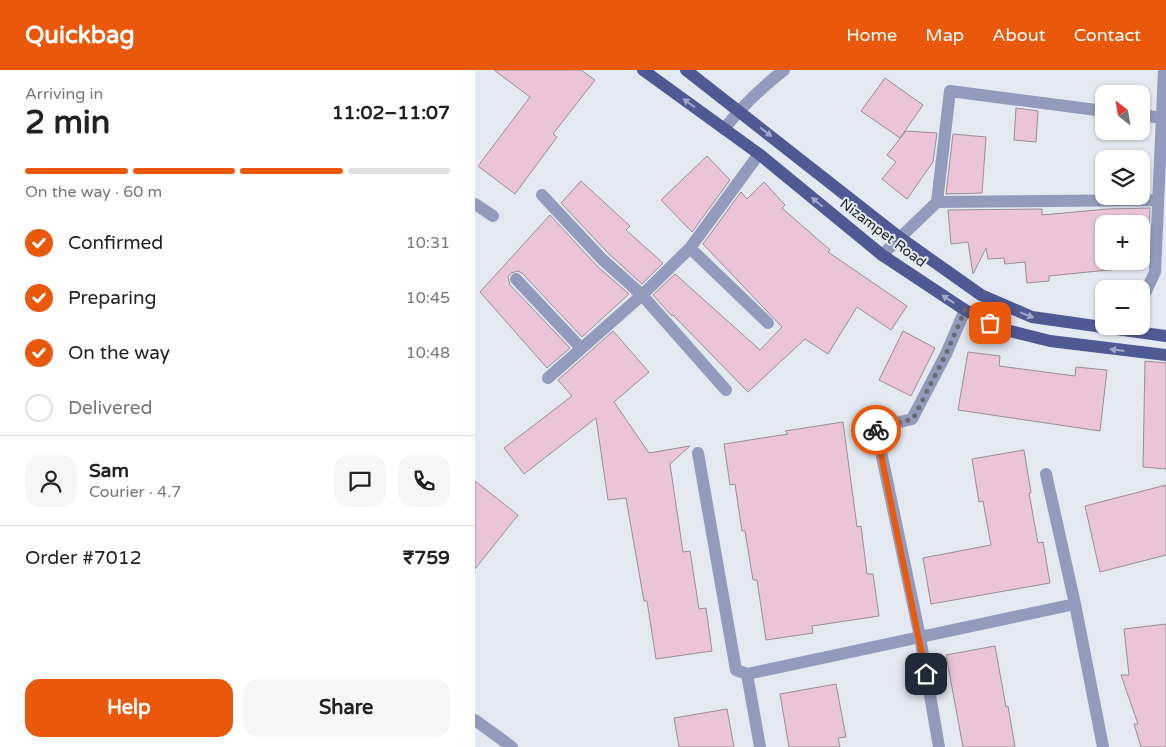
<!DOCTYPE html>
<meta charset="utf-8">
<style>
body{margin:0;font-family:"Varela Round",sans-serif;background:#f6f6f6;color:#222;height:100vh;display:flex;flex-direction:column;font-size:19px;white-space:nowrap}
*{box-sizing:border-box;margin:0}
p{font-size:16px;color:#767676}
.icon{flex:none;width:28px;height:28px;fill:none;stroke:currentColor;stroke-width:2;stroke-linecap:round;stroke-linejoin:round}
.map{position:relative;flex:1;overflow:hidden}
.panel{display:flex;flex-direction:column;background:#fff;width:475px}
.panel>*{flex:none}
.needle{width:32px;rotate:329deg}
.buttons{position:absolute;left:620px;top:15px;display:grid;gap:10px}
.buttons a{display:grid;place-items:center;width:55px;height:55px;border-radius:10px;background:#fff;box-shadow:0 1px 4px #0004;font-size:25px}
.pin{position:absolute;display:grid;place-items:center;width:42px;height:42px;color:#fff;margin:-21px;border-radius:10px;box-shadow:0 2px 8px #0006}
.courier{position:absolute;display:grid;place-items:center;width:50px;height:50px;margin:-25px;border:4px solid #ea580c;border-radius:50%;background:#fff;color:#222;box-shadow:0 1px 6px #0007}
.overview em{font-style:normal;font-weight:800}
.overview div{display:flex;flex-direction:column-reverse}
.overview{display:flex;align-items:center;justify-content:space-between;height:85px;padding:0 25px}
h1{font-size:32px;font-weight:800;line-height:38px}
.bar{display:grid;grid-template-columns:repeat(4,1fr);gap:8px 5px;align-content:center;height:60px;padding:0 25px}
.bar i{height:6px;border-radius:4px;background:#e0e0e0}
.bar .selected{background:#ea580c}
.bar p{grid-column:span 4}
.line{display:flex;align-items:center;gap:12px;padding:0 25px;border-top:1px solid #e0e0e0}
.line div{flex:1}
.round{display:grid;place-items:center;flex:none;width:52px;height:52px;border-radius:15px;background:#f6f6f6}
ol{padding:0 25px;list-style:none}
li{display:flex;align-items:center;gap:15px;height:55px}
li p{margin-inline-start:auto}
li .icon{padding:5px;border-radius:50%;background:#ea580c;color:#fff;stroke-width:4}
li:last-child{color:#767676}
li i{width:28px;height:28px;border:2px solid #e0e0e0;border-radius:50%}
.button{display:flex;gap:10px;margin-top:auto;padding:10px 25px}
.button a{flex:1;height:58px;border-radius:15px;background:#ea580c;color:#fff;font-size:20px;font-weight:800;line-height:58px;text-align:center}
.button a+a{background:#f6f6f6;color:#222}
header{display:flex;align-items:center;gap:30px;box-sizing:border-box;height:70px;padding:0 25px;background:#ea580c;color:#fff}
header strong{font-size:24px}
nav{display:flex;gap:28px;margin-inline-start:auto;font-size:18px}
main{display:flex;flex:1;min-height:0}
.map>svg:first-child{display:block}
</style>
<header>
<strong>Quickbag</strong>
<nav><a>Home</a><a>Map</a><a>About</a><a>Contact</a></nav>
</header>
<main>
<section class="panel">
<div class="overview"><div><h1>2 min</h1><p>Arriving in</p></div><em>11:02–11:07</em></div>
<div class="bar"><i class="selected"></i><i class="selected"></i><i class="selected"></i><i></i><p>On the way · 60 m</p></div>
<ol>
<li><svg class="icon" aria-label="check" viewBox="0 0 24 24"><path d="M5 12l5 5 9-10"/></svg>Confirmed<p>10:31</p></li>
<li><svg class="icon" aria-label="check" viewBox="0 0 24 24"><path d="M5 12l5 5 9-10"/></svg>Preparing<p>10:45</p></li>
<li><svg class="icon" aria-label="check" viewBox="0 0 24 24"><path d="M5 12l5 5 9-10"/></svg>On the way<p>10:48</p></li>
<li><i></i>Delivered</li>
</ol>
<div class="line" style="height:90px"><a class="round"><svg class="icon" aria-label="person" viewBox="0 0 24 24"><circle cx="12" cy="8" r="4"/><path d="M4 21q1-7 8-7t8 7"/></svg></a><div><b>Sam</b><p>Courier · 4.7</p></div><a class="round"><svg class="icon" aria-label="chat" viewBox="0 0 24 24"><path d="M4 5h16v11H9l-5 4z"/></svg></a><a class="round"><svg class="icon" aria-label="phone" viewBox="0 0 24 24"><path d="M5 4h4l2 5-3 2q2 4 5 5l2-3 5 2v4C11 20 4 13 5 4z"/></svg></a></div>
<div class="line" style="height:65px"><div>Order #7012</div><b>₹759</b></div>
<div class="button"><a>Help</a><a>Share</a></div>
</section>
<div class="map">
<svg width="691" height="677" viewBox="0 0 691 677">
<rect width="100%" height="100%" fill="#e4e8f1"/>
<!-- building -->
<path fill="#ebc4da" stroke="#988e93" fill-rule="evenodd" d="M19,0H106L120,10L78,64L82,67L40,124L3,96L55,27Z
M410,8L448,35L425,68L386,41Z
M541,38L563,41L561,72L539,70Z
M431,61L462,63L458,92L432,129L407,109L421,92L412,85Z
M478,64L511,67L507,123L471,124Z
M232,86L255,110L217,162L186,130Z
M106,111L155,156L151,160L188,193L167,214L134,184L86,133Z
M289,112L310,135L307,138L355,180L353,182L432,236L416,260L382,237L353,284L330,269L273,322L198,245L197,246L178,225L200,204L285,280L307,257L228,174L266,122L272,129Z
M675,138L672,196L574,206V211L552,213L550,192L530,194L529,188L513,189L511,178L498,204L493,172L476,174L473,140L567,139V145L632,139ZM629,154H666V191H629Z
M75,145L122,196L154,224L107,267L47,203L43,201L36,203L33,207L35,215L95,278L72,298L5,222Z
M138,261L174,302L139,332L174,383L215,376L195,394L208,482L215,481L224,539L231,538L237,581L181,589L172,531H169L151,428L133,430L121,348L49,404L29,378L97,326L83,310Z
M428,261L460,278L436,326L404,310Z
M493,282L525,286L524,296L600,306L601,297L632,300L625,361L483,340Z
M670,291L691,293V399L668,397Z
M368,352L382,457L386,456L392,504H398L404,546L337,556L338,563L291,570L282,510H278L270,461H267L260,414L255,415L249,374L313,364L310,361Z
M549,380L556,423H554L563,473L568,472L575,513L456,534L448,488L516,475L508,431L504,432L497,389Z
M0,411L43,445L0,499Z
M691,415V485L625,502L610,436Z
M691,554V677H666L659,654H663L646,605H654L649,559Z
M520,576L531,637L533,636L540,677H488L471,585Z
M361,614L371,667L363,668L365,677H314L305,624Z
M252,639L259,677H204L199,648Z"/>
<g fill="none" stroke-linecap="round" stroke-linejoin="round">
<!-- minor -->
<path stroke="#939bbd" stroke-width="12" d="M666,45L687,48
M249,59C267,36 286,18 309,0
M67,125L128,190L167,225L251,320
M462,132L683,130
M0,134L18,146
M215,178L293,253
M407,185L462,132L475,21L629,41
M41,209L106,278
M666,232L680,202L689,0
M73,308L167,225L215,178L284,84
M223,383L261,600L272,604L600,534
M571,404L600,534L628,677
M272,604L285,677
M0,650L37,677
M464,677L445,567L401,358L437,349L471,284L490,240"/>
<!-- major -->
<path stroke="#4f5a95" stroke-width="12" d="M168,0L284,84L407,185L490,240L527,259L575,271L691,285
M211,0L424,167L506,225L557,247L691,266"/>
</g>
<!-- one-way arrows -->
<defs><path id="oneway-solid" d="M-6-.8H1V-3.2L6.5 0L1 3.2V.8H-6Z" transform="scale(1.25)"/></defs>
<g fill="#a1a8c8">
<use href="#oneway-solid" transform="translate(214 33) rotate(-144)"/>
<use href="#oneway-solid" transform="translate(291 62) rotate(38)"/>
<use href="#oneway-solid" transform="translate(342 132) rotate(-140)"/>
<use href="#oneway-solid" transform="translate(473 229) rotate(-147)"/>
<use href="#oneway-solid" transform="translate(552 245) rotate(21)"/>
<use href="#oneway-solid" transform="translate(642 280) rotate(-173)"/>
</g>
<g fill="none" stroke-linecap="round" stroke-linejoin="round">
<!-- done -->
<path stroke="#686b70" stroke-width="5" stroke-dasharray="0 9" d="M401,360L400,358L438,349L471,284L490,240L515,253"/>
<!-- route -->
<path stroke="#ea580c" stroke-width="6" d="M401,360L451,604"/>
</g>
<g text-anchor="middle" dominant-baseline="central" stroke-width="4" stroke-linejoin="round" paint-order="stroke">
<!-- street labels -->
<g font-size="14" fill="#25272a" stroke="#e4e8f1">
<text transform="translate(408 163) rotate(37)">Nizampet Road</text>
</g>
</g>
</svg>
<div class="buttons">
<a><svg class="needle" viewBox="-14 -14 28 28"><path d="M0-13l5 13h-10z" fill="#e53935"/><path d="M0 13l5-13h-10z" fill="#767676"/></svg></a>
<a><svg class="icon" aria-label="layers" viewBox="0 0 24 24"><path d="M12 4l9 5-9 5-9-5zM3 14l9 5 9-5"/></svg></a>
<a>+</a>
<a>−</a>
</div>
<div class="pin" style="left:515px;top:253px;background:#ea580c"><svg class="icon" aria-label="bag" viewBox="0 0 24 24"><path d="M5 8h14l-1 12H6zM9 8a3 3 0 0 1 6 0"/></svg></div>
<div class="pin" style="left:451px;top:604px;background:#1f2937"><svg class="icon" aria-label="home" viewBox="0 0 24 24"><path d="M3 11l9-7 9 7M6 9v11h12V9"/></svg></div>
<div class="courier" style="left:401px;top:360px"><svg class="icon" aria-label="bike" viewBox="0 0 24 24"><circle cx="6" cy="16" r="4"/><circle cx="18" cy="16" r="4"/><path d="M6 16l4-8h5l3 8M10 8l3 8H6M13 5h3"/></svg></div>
</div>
</main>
